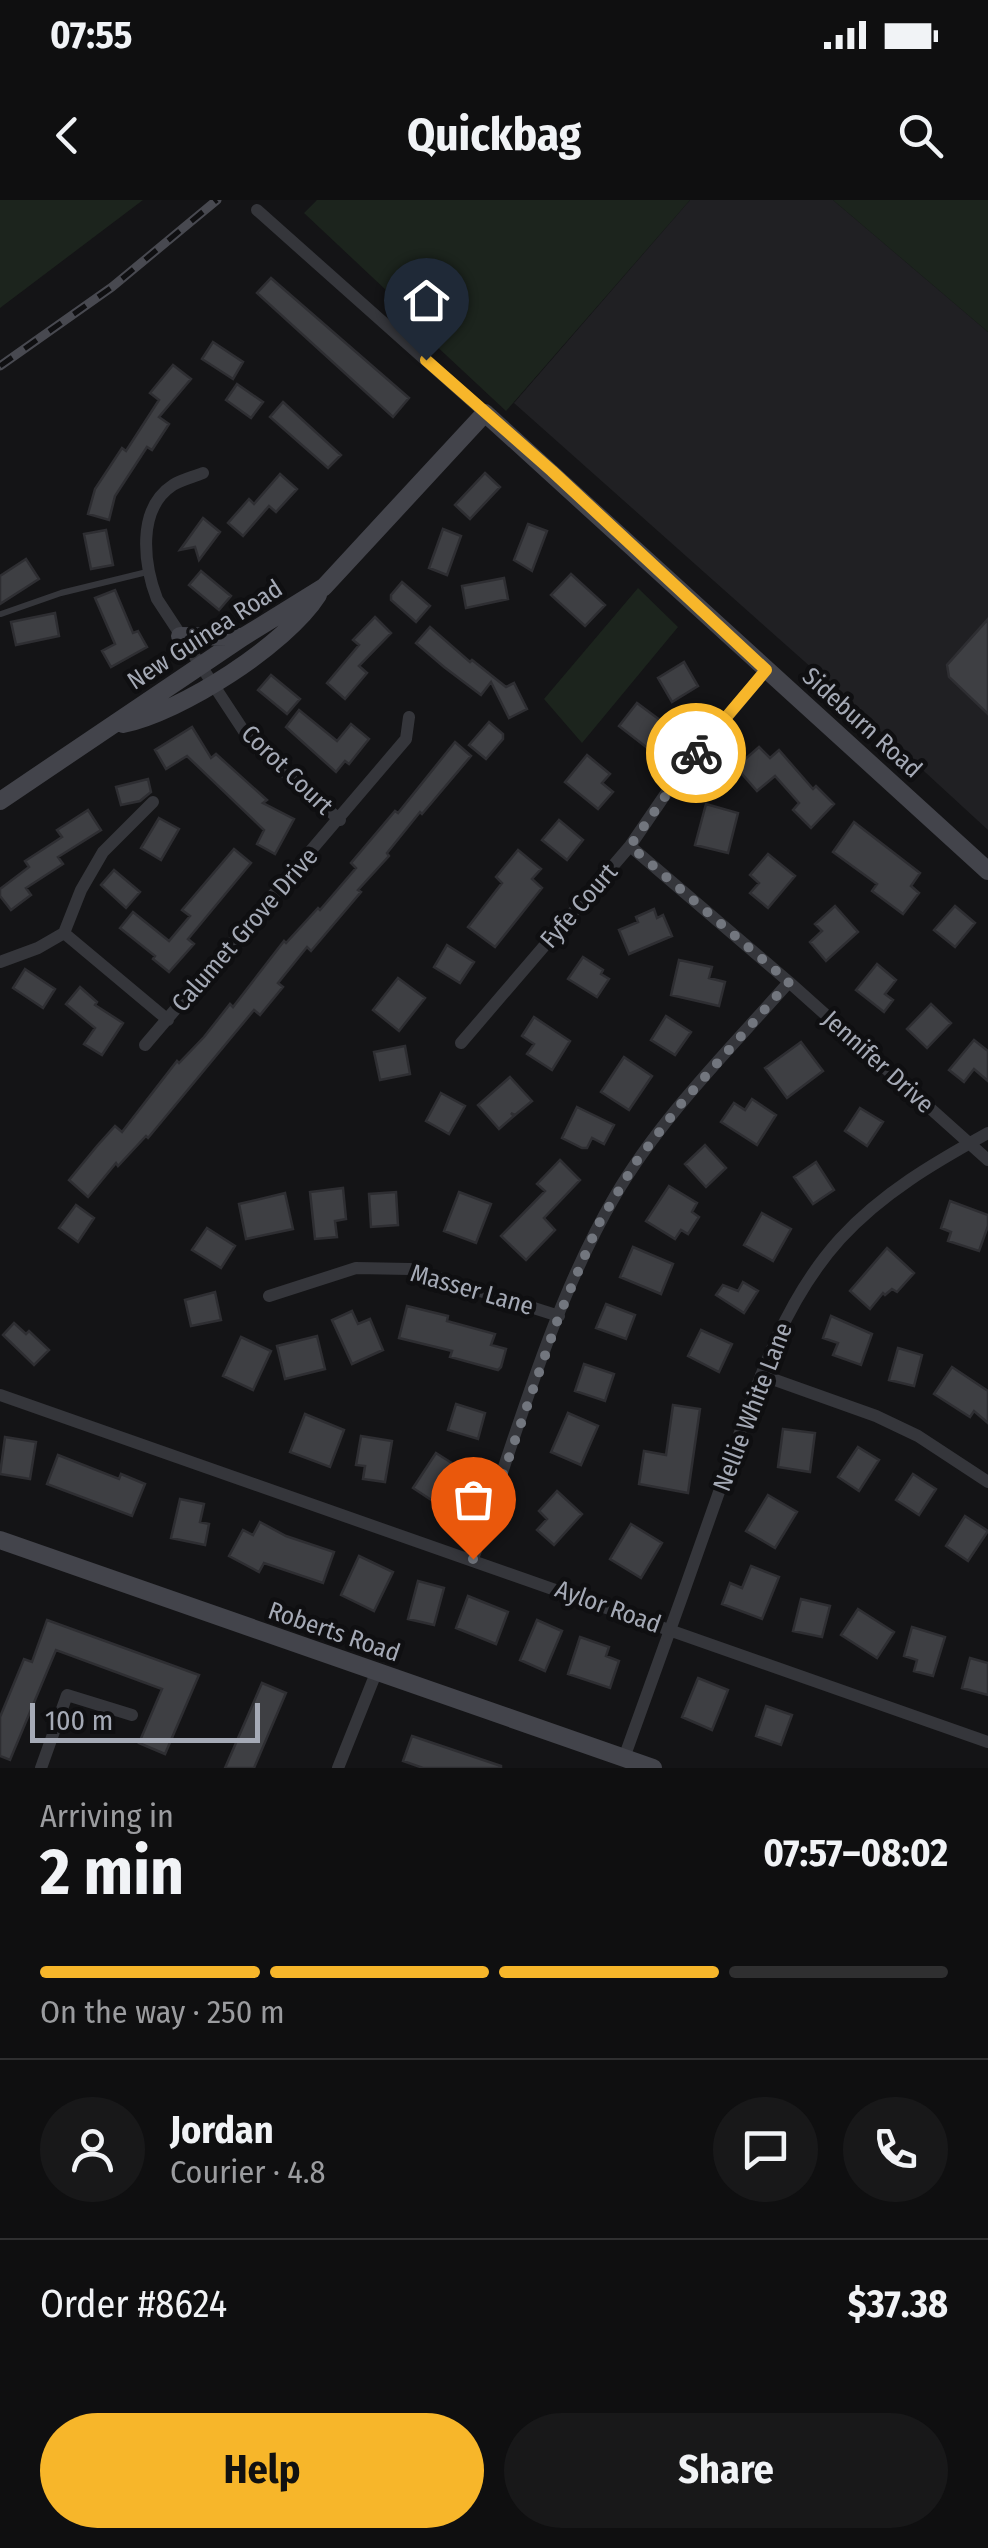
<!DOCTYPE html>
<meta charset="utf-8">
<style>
body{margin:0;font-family:"Fira Sans Condensed",sans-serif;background:#181819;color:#f1f3f6;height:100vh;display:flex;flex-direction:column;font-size:38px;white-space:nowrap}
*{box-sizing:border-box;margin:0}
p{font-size:32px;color:#9b9c9f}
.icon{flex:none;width:55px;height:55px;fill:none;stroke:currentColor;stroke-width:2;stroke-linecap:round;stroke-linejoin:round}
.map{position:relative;height:1568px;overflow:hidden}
.side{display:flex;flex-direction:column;background:#0f0f10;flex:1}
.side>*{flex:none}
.scale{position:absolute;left:30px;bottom:25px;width:230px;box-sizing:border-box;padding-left:10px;border:5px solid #a5aab6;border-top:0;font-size:28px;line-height:35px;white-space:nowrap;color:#a5aab6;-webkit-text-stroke:8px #0f0f11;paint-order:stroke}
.pin{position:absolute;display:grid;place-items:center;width:85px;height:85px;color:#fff;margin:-102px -42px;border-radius:50% 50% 50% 0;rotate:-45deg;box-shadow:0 0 10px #0007}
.pin .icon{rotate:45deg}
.courier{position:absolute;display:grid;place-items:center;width:100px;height:100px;margin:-50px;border:8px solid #f7b62a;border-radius:50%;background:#fff;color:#222;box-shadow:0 2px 12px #0007}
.head em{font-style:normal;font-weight:700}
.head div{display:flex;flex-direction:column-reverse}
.head{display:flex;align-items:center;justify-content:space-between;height:170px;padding:0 40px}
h1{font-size:65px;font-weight:700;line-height:75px}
.bar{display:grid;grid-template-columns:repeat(4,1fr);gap:15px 10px;align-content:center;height:120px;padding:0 40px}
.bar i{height:12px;border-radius:8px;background:#2f2f30}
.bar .current{background:#f7b62a}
.bar p{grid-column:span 4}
.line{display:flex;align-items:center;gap:25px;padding:0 40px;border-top:2px solid #2f2f30}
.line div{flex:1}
.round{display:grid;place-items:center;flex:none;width:105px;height:105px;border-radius:52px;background:#181819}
.cta{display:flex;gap:20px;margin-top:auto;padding:20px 40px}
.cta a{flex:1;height:115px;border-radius:60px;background:#f7b62a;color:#111;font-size:40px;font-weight:700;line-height:115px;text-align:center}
.cta a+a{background:#181819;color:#f1f3f6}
.status{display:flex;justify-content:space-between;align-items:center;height:70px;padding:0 50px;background:#0f0f10;direction:ltr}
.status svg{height:28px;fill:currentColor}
header{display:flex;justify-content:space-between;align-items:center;height:130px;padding:0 40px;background:#0f0f10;font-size:45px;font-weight:700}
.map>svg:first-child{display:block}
</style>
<div class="status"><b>07:55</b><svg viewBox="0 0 49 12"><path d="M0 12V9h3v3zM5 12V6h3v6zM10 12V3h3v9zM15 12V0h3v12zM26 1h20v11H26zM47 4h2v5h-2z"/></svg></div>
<header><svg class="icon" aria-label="back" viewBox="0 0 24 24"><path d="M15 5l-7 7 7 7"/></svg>Quickbag<svg class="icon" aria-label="search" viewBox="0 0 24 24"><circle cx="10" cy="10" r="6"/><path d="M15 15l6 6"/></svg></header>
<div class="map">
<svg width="988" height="1568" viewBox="0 0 988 1568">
<rect width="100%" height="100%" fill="#141416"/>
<!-- built -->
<path fill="#202023" d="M690,0H833L988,132V630L813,469L514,203Z"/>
<!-- green -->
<path fill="#1c241d" d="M0,0H143L0,108Z
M317,0H690L506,211L417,128L421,123L304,13Z
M833,0H988V132Z
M638,388L678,427L582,543L544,499Z"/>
<!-- building -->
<path fill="#3e3f43" stroke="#2e2e32" stroke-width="2.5" d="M271,78L409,198L393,217L257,93Z
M213,142L243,162L233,179L202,159Z
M173,165L191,179L159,217L169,224L152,250L147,247L115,296L109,320L88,314L95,289L122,248L126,251L159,200L150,193Z
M237,184L263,202L251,218L226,200Z
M283,202L341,255L328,268L270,217Z
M485,273L500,287L470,319L455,305Z
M280,274L297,289L276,312L269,306L243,336L228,323L249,299L254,304Z
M203,318L220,332L199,360L195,347L180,350Z
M528,324L547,331L532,371L514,360Z
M443,329L461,336L447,375L429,368Z
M106,330L113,365L91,369L84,334Z
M26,359L39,379L0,404V376Z
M201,371L231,396L219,410L189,385Z
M571,374L605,405L585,426L551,395Z
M504,378L508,399L466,408L462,386Z
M402,382L430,406L416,422L391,400V395Z
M115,390L133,433L138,431L147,447L111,467L102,451L115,444L95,398Z
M55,413L59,436L16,445L11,422Z
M375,417L391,433L359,466L367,473L345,499L327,483L359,445L353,440Z
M988,419V514L949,477L947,465Z
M430,427L470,462L472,460L506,487L514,483L527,509L509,518L491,482L481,495L444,467L416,443Z
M684,462L698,486L672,502L658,478Z
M271,475L300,499L287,514L258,490Z
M637,503L668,526L650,550L619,526Z
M299,510L337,541L351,524L369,539L349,564L345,561L336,572L286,527Z
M489,522L503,534V539L486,559L469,545Z
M192,527L211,558L216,554L267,600L263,603L294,619L275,654L257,644L264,630L187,556L166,569L155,550Z
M455,542L471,556L422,614L420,612L387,653L389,656L358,690L361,692L311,751L307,747L278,783L283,787L260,815L254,810L148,938L146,936L118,966L116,963L88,997L69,980L97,946L115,926L122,932L177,861L179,863L204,837L230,804L233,807L284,741L286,743L318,708L320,710L356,668L351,663L395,611L398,613Z
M759,547L770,558L779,550L813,589L816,586L834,604L811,628L793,610L799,603L775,576L757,591L736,567Z
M587,555L610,574L602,583L613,592L598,609L565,582Z
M148,579L151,592L140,601L121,605L116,587Z
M706,604L738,613L728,653L695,645Z
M88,610L101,630L58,657L63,664L26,688L31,695L11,710L0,696V689L29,667L25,661L62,637L57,630Z
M159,618L179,629L161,660L141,648Z
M559,620L583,640L567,660L542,640Z
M854,622L920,673L911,686L919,693L903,714L872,691L877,684L833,652Z
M234,649L251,663L188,739L194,744L169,772L153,759L155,756L120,728L133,712L169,741L190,716L182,710Z
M518,650L541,669L532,679L542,688L495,747L468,727L502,683L496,677Z
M768,654L795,676L768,708L750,693L759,683L750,675Z
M114,670L140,692L126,708L101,685Z
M835,706L858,732L826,761L810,742L822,731L815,724Z
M955,706L975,723L955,747L934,730Z
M654,709L657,718L663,715L672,736L629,754L619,730L638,722L636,717Z
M447,745L474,762L460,783L434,767Z
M583,757L603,770L601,774L609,779L597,797L568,779Z
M679,760L712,767L709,778L725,782L719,806L671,795Z
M877,764L896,780L885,794L893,800L884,812L856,790Z
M25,769L55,789L43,808L13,788Z
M398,778L425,798L399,831L373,810Z
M80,787L97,802L95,805L123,823L102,855L84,844L95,828L66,804Z
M931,804L951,823L927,848L907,829Z
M666,816L691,832L675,855L651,840Z
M534,817L570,841L552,870L527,854L534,844L522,836Z
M974,840L988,851V881L974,869L964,882L949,870Z
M801,842L823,871L787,898L765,868Z
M405,846L410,874L380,880L374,852Z
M624,857L652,876L629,910L601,892Z
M510,877L532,901L515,915L511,913L514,916L499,929L478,905Z
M441,893L465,906L449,934L426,921Z
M752,899L776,915L757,945L721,922L734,903L745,910Z
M577,907L614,925L604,944L592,938L587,948H582L562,938Z
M860,908L883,922L867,946L845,931Z
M705,945L726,968L706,987L685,964Z
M560,960L580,980L544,1018L555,1030L526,1060L501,1036L545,991L537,984Z
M816,962L834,990L813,1004L794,977Z
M669,986L697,1003L692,1012L699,1017L688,1034L681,1030L675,1039L646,1021Z
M343,988L346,1019L335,1021L337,1037L315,1039L310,992Z
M396,992L398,1025L371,1027L369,994Z
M459,992L491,1004L476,1043L444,1031Z
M285,993L293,1029L246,1039L239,1004Z
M950,1001L988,1015V1026L979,1051L948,1041L951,1032L941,1028Z
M76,1005L94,1018L78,1042L59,1028Z
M762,1013L791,1029L773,1061L744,1045Z
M207,1028L235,1046L221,1068L192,1050Z
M633,1047L673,1064L661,1094L620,1077Z
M887,1048L914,1073L897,1092L892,1089L885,1095L883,1093L870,1109L850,1091Z
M743,1082L758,1091L744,1113L716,1095L723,1085L738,1091Z
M215,1092L221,1120L191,1126L185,1100Z
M606,1104L635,1115L626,1139L596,1128Z
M407,1106L448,1116L447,1121L495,1134L491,1145L506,1149L501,1167L498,1170L450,1157L452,1151L399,1138Z
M352,1111L358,1124L370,1119L383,1150L352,1164L332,1120Z
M831,1116L872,1134L861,1165L833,1155L838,1143L823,1138Z
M14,1123L26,1134L29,1131L49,1150L34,1165L3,1135Z
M701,1130L732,1144L719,1172L688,1156Z
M317,1136L325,1169L285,1179L277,1146Z
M241,1137L271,1151L253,1190L223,1176Z
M898,1148L922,1155L914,1186L889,1180Z
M584,1164L614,1174L605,1201L575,1191Z
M952,1167L988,1191V1223L974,1211L970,1217L934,1194Z
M456,1204L485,1213L478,1239L448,1230Z
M673,1205L700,1209L688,1293L639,1284L644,1251L666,1255Z
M568,1213L598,1226L581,1265L551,1252Z
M305,1214L344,1230L330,1267L290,1252Z
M783,1229L815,1233L810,1272L778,1267Z
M361,1236L392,1241L385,1282L363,1279L365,1266L356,1265Z
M5,1237L36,1242L30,1279L0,1274Z
M858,1247L879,1260L859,1291L838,1277Z
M436,1253L466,1272L442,1307L413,1288Z
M58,1255L119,1279L121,1274L145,1284L132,1316L47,1284Z
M913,1274L936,1289L919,1315L896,1300Z
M557,1291L582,1314L554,1345L537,1330L547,1319L539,1311Z
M768,1295L797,1312L775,1348L746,1331Z
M180,1299L204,1304L200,1322L209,1324L205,1345L171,1338Z
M965,1316L988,1331L968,1361L946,1346Z
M260,1322L286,1336L334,1352L323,1383L264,1363L259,1372L229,1356L243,1330L253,1335Z
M631,1324L662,1343L641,1378L610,1359Z
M359,1356L393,1372L374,1411L341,1395Z
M751,1366L779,1377L762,1419L722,1404L730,1383L742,1388Z
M418,1381L444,1388L434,1425L408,1419Z
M468,1396L508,1412L496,1444L456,1428Z
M801,1399L830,1406L822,1437L793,1431Z
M858,1409L894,1432L877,1458L841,1435Z
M47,1420L199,1475L165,1554L139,1543L162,1489L56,1450L10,1560L0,1556V1517L24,1459L32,1462Z
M537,1420L562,1431L545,1471L520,1460Z
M912,1427L945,1437L933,1476L914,1471L917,1460L904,1456Z
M580,1437L609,1447L606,1456L619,1461L610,1488L568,1474Z
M970,1458L988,1463V1495L962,1488Z
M698,1478L728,1490L712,1530L682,1517Z
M262,1483L286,1493L254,1568H225Z
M766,1506L792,1515L781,1545L756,1536Z
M412,1536L501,1566V1568H423L403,1561Z"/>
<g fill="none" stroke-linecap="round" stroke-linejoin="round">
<!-- lane -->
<path stroke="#35363b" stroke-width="6" d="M1,414L61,393L147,372"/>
<!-- street -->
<path stroke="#35363b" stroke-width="12" d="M257,10L485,213
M203,273C193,277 181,280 173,285C136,309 144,365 157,399L253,545L340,620
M630,646L789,782L988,960
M64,733L168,820
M0,762L38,748L64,733L81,690L103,652L153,602
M461,843L630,646L680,573L766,470
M145,845L406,539L409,517
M269,1096L356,1068L410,1069L559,1116
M761,1175L876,1216L918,1236L988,1282
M0,1195L988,1542
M473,1359C514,1242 552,1103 615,996C661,917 729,850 789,782
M624,1558C656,1469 688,1381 719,1292C751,1204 776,1110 840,1039C882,993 934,963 988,933
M41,1568L67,1495L132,1515
M338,1568L376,1473"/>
<!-- secondary -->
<path stroke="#43444b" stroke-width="18" d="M180,436L243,437
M123,524C181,512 286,445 318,395
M0,601L243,437L324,387L485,213L988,671
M0,1340L653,1568"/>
<defs>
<path id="rail" d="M0,166L112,87L217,0"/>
</defs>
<!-- rail casing -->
<use href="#rail" stroke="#484950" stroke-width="9"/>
<!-- rail -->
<use href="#rail" stroke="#0f0f11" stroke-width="5" stroke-dasharray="15" stroke-linecap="butt"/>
</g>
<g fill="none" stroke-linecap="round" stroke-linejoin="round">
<!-- done -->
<path stroke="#72767e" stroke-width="10" stroke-dasharray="0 18" d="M473,1359L559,1116L598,1025L636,962L681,904L789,782L630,646L696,553"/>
<!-- route -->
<path stroke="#f7b62a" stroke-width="12" d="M426,160L552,271L766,470L696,553"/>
</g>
<g text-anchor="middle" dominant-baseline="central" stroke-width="9" stroke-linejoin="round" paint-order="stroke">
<!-- street labels -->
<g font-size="25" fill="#a5aab6" stroke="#0f0f11">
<text transform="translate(205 435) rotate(-33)">New Guinea Road</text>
<text transform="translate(862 523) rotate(42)">Sideburn Road</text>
<text transform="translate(287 570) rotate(44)">Corot Court</text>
<text transform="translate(579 706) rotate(-49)">Fyfe Court</text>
<text transform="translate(245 730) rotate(-49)">Calumet Grove Drive</text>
<text transform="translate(878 862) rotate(42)">Jennifer Drive</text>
<text transform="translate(472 1090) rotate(16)">Masser Lane</text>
<text transform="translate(753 1207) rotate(-69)">Nellie White Lane</text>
<text transform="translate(608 1407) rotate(20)">Aylor Road</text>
<text transform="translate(334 1432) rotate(19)">Roberts Road</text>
</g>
</g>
</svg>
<div class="scale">100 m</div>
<div class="pin" style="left:473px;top:1359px;background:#ea580c"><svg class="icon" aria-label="bag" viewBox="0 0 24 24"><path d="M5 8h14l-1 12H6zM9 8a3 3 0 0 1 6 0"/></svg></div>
<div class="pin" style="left:426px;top:160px;background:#1f2937"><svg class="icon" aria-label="home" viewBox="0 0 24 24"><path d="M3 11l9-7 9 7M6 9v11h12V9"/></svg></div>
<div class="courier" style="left:696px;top:553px"><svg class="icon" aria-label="bike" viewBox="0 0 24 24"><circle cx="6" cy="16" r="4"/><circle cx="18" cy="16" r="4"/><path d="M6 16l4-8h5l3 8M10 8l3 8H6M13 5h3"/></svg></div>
</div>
<section class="side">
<div class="head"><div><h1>2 min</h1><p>Arriving in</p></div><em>07:57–08:02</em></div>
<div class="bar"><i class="current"></i><i class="current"></i><i class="current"></i><i></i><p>On the way · 250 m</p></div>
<div class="line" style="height:180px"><a class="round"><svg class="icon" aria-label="person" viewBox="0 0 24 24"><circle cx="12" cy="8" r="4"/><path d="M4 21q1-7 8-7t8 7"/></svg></a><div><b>Jordan</b><p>Courier · 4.8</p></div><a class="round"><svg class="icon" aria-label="chat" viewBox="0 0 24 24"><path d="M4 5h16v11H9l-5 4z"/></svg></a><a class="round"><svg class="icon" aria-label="phone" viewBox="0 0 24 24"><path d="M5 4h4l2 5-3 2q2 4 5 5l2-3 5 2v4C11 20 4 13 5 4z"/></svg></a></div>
<div class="line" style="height:130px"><div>Order #8624</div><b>$37.38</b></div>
<div class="cta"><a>Help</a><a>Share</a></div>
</section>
